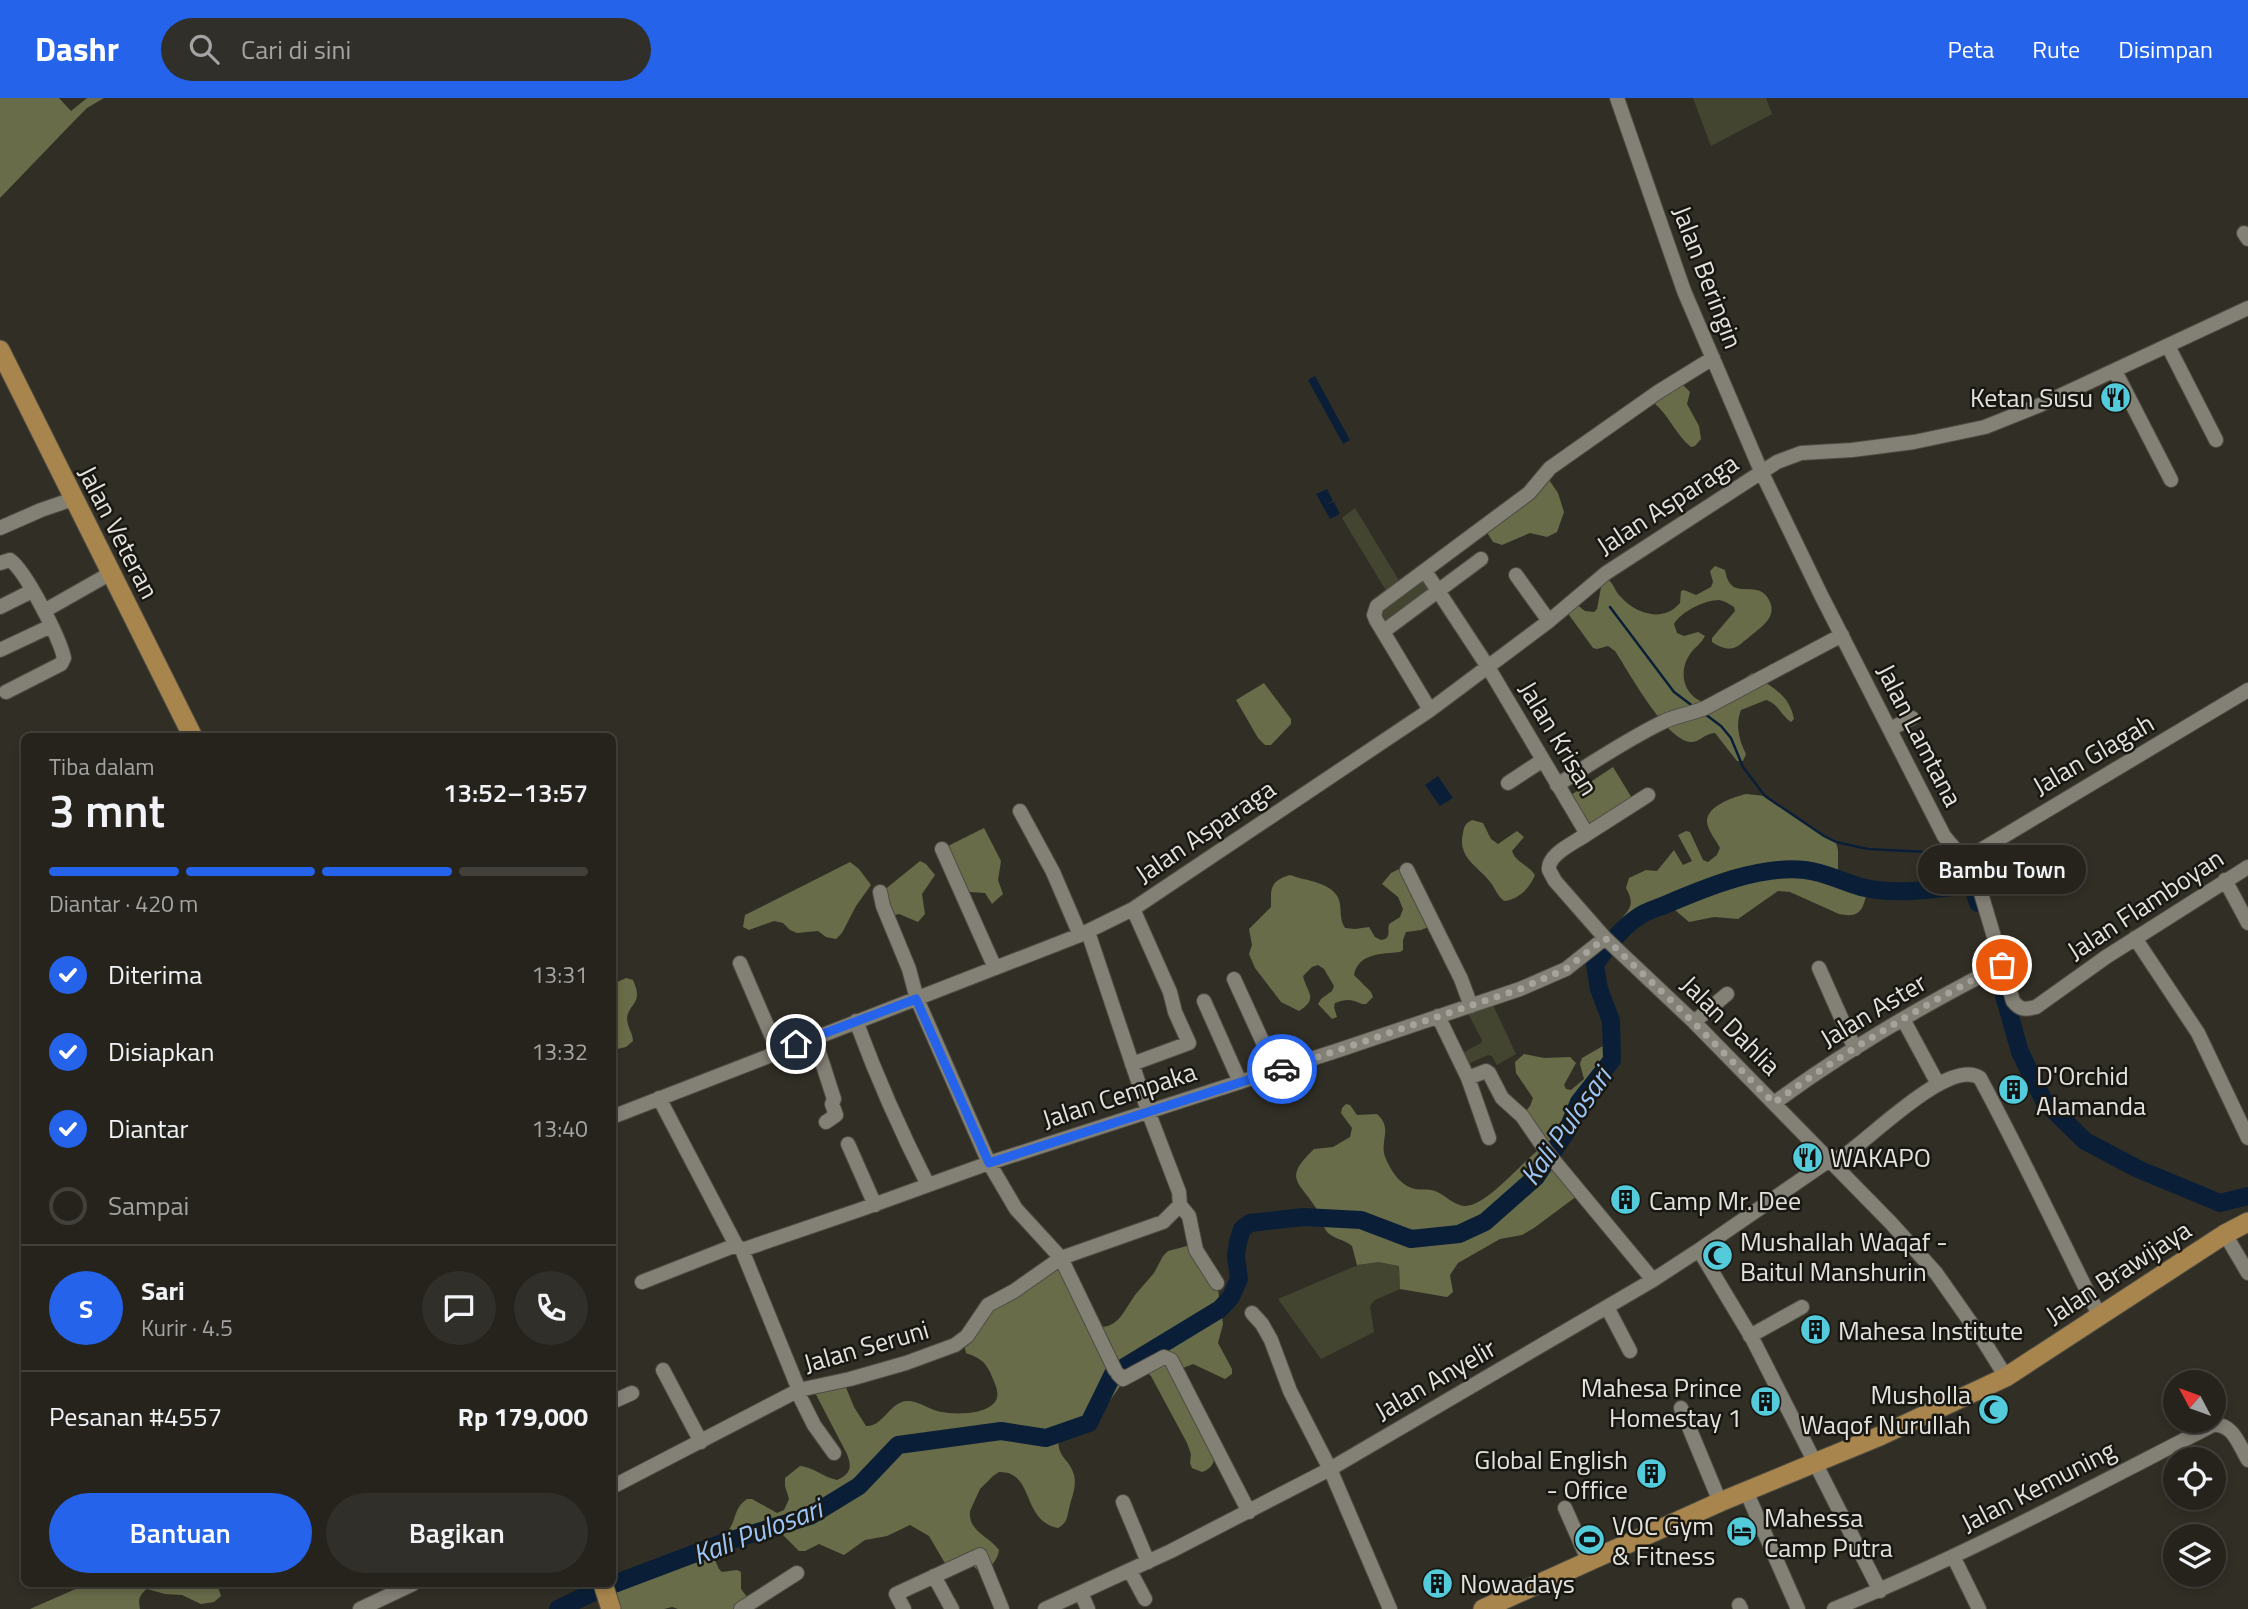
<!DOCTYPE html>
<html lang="id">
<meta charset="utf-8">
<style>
body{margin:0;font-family:"Titillium Web",sans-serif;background:#312f29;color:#f1f3f6;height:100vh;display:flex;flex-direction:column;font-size:26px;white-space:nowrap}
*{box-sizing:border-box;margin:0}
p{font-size:23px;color:#a3a4a3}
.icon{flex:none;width:38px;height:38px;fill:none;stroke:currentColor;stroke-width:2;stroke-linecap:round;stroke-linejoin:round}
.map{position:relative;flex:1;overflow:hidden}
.sheet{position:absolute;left:21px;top:635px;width:595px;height:854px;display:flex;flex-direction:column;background:#25231c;border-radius:10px;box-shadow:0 4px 10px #0003,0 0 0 2px #42403b}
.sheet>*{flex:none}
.needle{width:46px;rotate:311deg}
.tools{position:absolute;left:2163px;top:1272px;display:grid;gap:14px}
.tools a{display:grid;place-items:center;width:63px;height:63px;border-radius:50%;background:#25231c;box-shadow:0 4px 10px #0003,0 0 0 2px #42403b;font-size:35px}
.pin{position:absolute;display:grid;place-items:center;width:60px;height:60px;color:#fff;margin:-30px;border:4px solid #fff;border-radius:50%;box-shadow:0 2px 7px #0007}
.courier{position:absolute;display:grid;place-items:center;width:70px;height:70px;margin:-35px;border:5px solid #2563eb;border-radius:50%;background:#fff;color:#222;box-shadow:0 2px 9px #0007}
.bubble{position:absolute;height:49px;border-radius:24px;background:#25231c;box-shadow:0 4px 10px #0003,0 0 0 2px #42403b;font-size:23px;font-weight:600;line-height:49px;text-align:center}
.summary em{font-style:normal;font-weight:600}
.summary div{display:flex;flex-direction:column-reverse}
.summary{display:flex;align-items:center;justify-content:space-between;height:119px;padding:0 28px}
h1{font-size:46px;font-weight:600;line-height:52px}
.bar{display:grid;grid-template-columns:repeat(4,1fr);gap:10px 7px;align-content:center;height:84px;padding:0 28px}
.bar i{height:9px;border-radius:5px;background:#42403b}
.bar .active{background:#2563eb}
.bar p{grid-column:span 4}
.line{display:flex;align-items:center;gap:18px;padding:0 28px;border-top:2px solid #42403b}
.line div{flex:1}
.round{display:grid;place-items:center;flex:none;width:74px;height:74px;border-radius:37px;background:#312f29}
ol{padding:0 28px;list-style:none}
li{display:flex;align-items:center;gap:21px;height:77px}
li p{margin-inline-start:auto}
li .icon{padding:7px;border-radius:50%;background:#2563eb;color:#fff;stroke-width:4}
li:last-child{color:#a3a4a3}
li i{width:38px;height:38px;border:4px solid #42403b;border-radius:50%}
.action{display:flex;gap:14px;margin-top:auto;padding:14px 28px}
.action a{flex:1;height:80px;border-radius:42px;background:#2563eb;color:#fff;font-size:28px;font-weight:600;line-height:80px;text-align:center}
.action a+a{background:#312f29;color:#f1f3f6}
header{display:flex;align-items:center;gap:42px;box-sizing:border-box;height:98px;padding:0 35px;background:#2563eb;color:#fff}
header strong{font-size:33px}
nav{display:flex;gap:38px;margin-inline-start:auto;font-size:24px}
.search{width:490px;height:63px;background:#312f29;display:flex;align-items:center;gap:18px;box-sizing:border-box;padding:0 24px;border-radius:38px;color:#a3a4a3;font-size:26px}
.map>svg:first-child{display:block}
</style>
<header>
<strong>Dashr</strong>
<div class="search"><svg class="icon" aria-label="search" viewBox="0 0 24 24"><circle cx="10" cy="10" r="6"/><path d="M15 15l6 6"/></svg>Cari di sini</div>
<nav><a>Peta</a><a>Rute</a><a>Disimpan</a></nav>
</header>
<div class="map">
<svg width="2248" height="1511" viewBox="0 0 2248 1511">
<rect width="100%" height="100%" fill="#312f25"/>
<!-- green -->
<path fill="#434530" d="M1693,0H1766L1772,16L1711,48Z
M1355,410L1403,489L1425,473L1437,493L1384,533L1376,522L1390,499L1342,420Z
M1490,901L1516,956L1497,967L1492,958L1488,957L1462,969L1457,958L1481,945L1482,942L1465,910Z
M1365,1164H1378L1399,1168L1400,1191L1375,1202L1370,1208L1374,1234L1321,1261L1278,1201Z"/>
<!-- forest -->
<path fill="#686c49" d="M0,0H59L71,13L87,0H104L87,10L77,20L0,100Z
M1678,282L1690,294L1687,306L1699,328L1701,341L1695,348L1691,349C1676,337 1669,317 1653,304Z
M1545,376L1558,395L1564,414L1557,434L1547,439L1530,435L1502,447L1493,444L1483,428Z
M1715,468L1725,472C1731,507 1757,478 1769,502C1779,520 1758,531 1747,541C1742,544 1739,549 1733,550C1726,552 1718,548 1712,544V540L1735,513L1734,509C1729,506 1725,503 1719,502C1704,502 1681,514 1674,526L1677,535L1684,538L1698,534L1705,538C1701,546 1695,549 1690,556C1678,573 1683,597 1703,604L1729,591L1752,575L1754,576C1772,590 1789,596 1794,621L1791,624C1781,618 1778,605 1766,602L1741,612C1735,627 1739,642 1746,656L1743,663H1737L1715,635C1705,635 1699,645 1690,644C1665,641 1629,574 1615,553L1608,548L1597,551L1593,550L1564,510L1576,506L1585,513L1594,514L1597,511L1602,484L1608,481C1614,486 1615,494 1621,499C1636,516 1663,525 1680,505L1681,493L1684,492L1696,497L1711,489L1713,484L1710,473Z
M1264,585L1291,621V626L1271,647H1265L1258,640L1236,602Z
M1613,669L1635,705L1587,736L1565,701Z
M1746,696L1765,698L1824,738L1836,744L1838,752V780L1868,790C1863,809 1863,821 1839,816L1790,794L1778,793L1738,821L1714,819L1689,824L1675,812L1670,810L1660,813L1629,833L1619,832L1618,825C1629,811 1636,808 1626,790L1629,780L1646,772L1657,773L1674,752L1683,767L1692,763L1678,737L1686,733L1690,734L1703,762L1708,764L1717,757L1720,750C1716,742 1708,733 1707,724C1706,708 1734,699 1746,696Z
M1472,722L1483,725L1491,741L1498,746L1517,733L1524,739L1512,753C1516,765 1529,767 1535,777C1529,791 1519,801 1504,803C1497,797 1496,792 1491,785C1478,768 1457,760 1463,735C1464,728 1466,725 1472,722Z
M984,730L1001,763L998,782L1003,796L992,806L985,795L970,794L959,786L942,751Z
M920,763L926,766L935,777L922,796L925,816L918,824L899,816L887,819L883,793Z
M850,764L859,771L871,787L856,808L842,835L836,841L826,839L818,833L797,835L790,832L783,825L774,823L749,832L743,829L745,817Z
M1405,768L1418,779L1420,783L1431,828L1421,832L1406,834L1403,842V852L1400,854C1382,856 1358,855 1354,877L1371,894L1373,899L1366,906H1362C1351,901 1346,901 1335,905L1334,909L1337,919L1332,921L1318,906L1321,901L1332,893L1334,888L1324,871L1318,867L1312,869L1303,878C1307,895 1319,900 1299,913L1281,904L1255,870L1249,856L1252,847L1249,831L1271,809C1271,792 1269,783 1290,777C1305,783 1333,784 1339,802C1342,812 1339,821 1345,830L1355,831L1369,829L1375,839L1381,842C1392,840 1387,834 1389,826L1400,819L1403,811L1398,799L1382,786L1391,775Z
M626,880L633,882C644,906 629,905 627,920C627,929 633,935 633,943L626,949L613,952V886Z
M1603,948H1609L1612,951V962L1579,1004L1560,1044L1544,1043L1525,1014L1530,1008L1533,1000L1516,975L1515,964L1524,956L1544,960L1570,959L1576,965L1564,987L1566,991L1571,992L1584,981L1580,966L1582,960Z
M1346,1006L1350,1007L1357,1017L1377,1016C1394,1031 1378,1044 1386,1061C1391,1073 1401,1088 1415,1091C1420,1092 1426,1091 1431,1092C1444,1094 1451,1107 1465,1108C1485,1109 1521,1066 1537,1053H1546L1581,1095L1534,1130L1522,1137L1500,1141L1458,1165L1450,1177L1453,1194L1447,1199L1400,1191L1399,1168L1378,1164L1357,1167L1352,1148C1345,1142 1335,1141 1328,1135C1322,1128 1320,1118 1316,1110C1298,1082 1283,1081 1314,1051L1333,1049L1350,1039L1352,1030L1341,1015L1342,1010Z
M1187,1148L1196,1152L1217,1185L1223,1226L1218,1245L1232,1271V1276L1225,1281L1193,1266L1183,1270L1178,1276L1214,1357C1215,1366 1210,1371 1202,1374L1192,1370L1190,1365L1191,1356L1187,1345L1151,1278L1145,1273L1128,1277L1106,1308L1089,1325L1059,1336C1055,1360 1070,1360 1074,1377C1077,1390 1071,1400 1069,1411C1067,1420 1067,1425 1058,1430C1021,1423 1035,1373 999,1374L993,1378L980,1391L970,1413C968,1434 988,1437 999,1452C998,1462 990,1470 981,1475L971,1466L946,1467L929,1438L910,1427L887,1438L865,1442L844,1457L819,1446L805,1453H799L783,1437L776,1433L767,1431L725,1444L714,1460L719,1471L722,1474L737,1472L741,1474V1491L751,1504L741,1511H678L672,1509L664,1511H611L604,1489L683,1460L727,1434C737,1423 733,1410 747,1401H752L777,1415L784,1412L789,1401L785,1388V1380L800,1368C813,1369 823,1379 837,1382C851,1376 852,1369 847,1356L812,1289L843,1282L854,1309L866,1328C883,1329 889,1305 906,1303C917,1302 927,1310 937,1313C951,1317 991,1318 997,1300C999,1291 993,1282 990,1274C984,1262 979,1260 966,1255L964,1246L983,1214L1061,1160L1102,1229C1112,1228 1116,1224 1122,1217L1135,1197L1154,1175L1163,1158L1168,1153Z
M87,1486H220L218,1489L221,1498L214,1504L201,1506L182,1497L165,1496L147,1491C139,1497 138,1502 140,1511H30Z"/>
<!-- water -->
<path fill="#0a1f37" d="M1315,278L1350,342L1343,346L1308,282Z
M1327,391L1333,403L1325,407L1334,404L1340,416L1330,421L1316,396Z
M1438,678L1453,700L1440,708L1425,687Z"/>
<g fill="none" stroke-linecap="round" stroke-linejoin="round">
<!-- stream -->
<path stroke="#0a1f37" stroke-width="2.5" d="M1610,509L1674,594L1694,609
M1705,616L1721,628L1731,640L1743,669L1765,698L1824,738L1836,744L1868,751L1946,755L1959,766"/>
<!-- river -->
<path stroke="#0a1f37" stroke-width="18" d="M1998,876L2020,954L2044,1003L2085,1043L2138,1071L2220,1105L2248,1098
M558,1511L598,1492L725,1444L810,1418L859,1388L898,1347L1001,1333L1046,1340L1089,1325L1113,1276L1220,1211L1231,1199L1239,1181L1236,1158L1238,1144L1242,1131L1250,1125L1304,1119L1361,1122L1411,1141L1459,1136L1485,1124L1536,1079L1567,1033L1579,1004L1612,962L1611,923L1599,891L1595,867C1606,850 1621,830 1638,819C1646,813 1658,810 1667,806C1707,789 1760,767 1805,772C1825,774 1842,784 1861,789C1897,798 1937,791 1972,786L1978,805"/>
<defs>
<path id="minor" d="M1617,0L1684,193L1761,373L1821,497L1944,738L1975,775L2013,903C2020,912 2025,912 2036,909L2106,859L2248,769
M2244,135L2248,141
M2168,248L2216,342
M2115,273L2171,382
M0,430L41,412L73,401
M0,465L10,462C26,473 60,541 64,560L61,566L6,594
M1425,473L1488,569L1587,736C1576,744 1547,756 1549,772C1550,774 1554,781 1555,783L1605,840L1694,924L1891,1125L1936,1175L1983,1242L2006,1279
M1516,477L1549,523
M0,509L32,493
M44,513L111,475
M1384,533L1481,461
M0,552L51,528
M1430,612L1376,522L1374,517L1377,508L1529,395L1550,370L1658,294L1713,260
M1890,631L1912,620
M1508,685L1543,662
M1557,687C1592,665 1626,642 1663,624C1677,617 1691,616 1705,610L1842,537
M1020,713L1053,774L1080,837
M1587,736L1648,697
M942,751L995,870
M1964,762L2248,592
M1407,772L1461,881L1471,908
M2225,782L2248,825
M880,794L883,808L909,871L917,901L989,1065L1016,1111L1061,1160L1115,1272
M2135,840L2198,935L2248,1040
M740,865L778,953
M1819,870L1855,951
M1234,881L1276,973
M1204,903L1240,984
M1438,918L1468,980L1489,1040
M1903,921L1938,986
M856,923C877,980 901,1034 928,1087
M1694,924L1727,896
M814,939L834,1001L832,1006L836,1017L826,1024
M1132,966L1189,945L1175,914L1170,894L1133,811
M1468,980L1486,973L1489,975L1502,1000L1522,1018L1546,1053L1653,1182
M659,1000L736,1147
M1774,1005C1845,953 1923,907 2002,867
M612,1019L1080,837L1133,811L1430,612L1549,523L1606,475L1777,364L1801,355L1852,352L1914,344L1985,329L2040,307L2248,210
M848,1046L875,1107
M1180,1107L1189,1118L1196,1152L1217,1185
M2225,1136L2248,1175
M742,1152L799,1292
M1699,1152L1753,1242L1880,1493
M642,1184L736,1147L742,1152L862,1111L989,1065L1339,952L1520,891L1566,871L1605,840
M1607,1209L1630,1253
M1252,1215L1262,1226L1271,1242L1290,1293L1330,1371L1390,1511
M1750,1238L1802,1209
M663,1272L701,1344
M1118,1276L1123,1281L1164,1259L1171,1262L1249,1414
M797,1293L814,1327L834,1355
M612,1304L632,1295
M1681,1310L1720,1404
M612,1389L799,1292L850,1281L906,1265L955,1247L967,1238L988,1207L1014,1193L1061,1160L1163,1124L1180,1107L1179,1094L1148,1013L1088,834
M1746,1393L1798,1511
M1123,1404L1148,1464
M1565,1410L1589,1464
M1953,1458L1979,1511
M1130,1473L1145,1501
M934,1478L952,1511
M1081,1495L1088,1511
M1739,1507L1741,1511
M360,1511L413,1486
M741,1511L797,1475
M904,1511L896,1496L980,1457L1002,1511
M1045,1511L1171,1453L1330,1371L1653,1182L1699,1152L1831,1061C1836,1060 1842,1059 1846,1056C1872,1039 1950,959 1980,980C2022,1058 2060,1139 2100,1219
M1834,1511C1964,1458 2088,1391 2213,1327C2233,1325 2239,1347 2248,1362"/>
<path id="major" d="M0,252L193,639
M603,1486L611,1511
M1483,1511L1720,1404L1880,1338L2006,1279L2225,1136L2248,1124"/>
</defs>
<!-- minor casing -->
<use href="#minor" stroke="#4e4c44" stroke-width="16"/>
<!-- major casing -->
<use href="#major" stroke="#4e4c44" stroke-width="21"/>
<!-- minor -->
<use href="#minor" stroke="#838176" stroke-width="14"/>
<!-- major -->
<use href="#major" stroke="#a8854c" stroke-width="19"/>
</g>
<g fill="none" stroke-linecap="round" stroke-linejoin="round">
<!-- done -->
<path stroke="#a5a39c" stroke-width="7" stroke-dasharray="0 12.6" d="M1282,971L1520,891L1566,871L1605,840L1676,907L1774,1005C1845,953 1923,907 2002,867"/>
<!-- route -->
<path stroke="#2563eb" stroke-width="9" d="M796,946L916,901L989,1065L1282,971"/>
</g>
<!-- icons -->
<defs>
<symbol id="restaurant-disc" viewBox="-11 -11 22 22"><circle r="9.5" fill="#53cbdb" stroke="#181712"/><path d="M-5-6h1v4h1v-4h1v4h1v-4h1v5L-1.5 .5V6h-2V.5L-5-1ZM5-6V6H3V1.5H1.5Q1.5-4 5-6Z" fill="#111"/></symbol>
<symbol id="building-disc" viewBox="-11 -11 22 22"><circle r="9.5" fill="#53cbdb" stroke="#181712"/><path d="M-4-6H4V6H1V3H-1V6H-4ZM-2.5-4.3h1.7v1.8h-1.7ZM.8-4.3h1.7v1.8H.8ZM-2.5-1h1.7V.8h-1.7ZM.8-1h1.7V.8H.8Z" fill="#111"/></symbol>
<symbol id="mosque-disc" viewBox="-11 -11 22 22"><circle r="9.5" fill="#53cbdb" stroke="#181712"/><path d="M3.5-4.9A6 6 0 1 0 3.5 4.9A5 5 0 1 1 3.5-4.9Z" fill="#111"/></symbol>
<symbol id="hotel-disc" viewBox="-11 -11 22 22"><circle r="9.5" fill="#53cbdb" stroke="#181712"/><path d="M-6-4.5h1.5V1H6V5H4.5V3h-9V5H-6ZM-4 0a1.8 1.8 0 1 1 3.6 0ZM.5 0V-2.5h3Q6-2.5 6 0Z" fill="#111"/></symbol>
<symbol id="stadium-disc" viewBox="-11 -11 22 22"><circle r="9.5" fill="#53cbdb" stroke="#181712"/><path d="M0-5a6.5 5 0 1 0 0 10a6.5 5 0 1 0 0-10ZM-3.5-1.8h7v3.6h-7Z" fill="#111"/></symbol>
</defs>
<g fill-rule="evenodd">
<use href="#restaurant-disc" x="2098" y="282" width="35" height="35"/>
<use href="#building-disc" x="1996" y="974" width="35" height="35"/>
<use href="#restaurant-disc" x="1790" y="1042" width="35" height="35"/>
<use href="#building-disc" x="1608" y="1084" width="35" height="35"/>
<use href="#mosque-disc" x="1700" y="1140" width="35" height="35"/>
<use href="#building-disc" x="1798" y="1214" width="35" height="35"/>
<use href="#building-disc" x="1748" y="1286" width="35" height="35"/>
<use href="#mosque-disc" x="1976" y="1294" width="35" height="35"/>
<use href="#building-disc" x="1634" y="1358" width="35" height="35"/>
<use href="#hotel-disc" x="1724" y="1416" width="35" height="35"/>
<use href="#stadium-disc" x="1572" y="1424" width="35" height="35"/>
<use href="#building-disc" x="1420" y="1468" width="35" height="35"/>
</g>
<g text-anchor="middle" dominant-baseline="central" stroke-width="5" stroke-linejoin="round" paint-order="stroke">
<!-- street labels -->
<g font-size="26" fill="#e3e2dc" stroke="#181712">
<text transform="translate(1708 179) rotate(69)">Jalan Beringin</text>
<text transform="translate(1667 406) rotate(-33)">Jalan Asparaga</text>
<text transform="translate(119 434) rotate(63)">Jalan Veteran</text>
<text transform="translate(1920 637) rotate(63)">Jalan Lamtana</text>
<text transform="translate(1559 640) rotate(59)">Jalan Krisan</text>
<text transform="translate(2093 656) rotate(-30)">Jalan Glagah</text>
<text transform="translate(1205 733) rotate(-34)">Jalan Asparaga</text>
<text transform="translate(2145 806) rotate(-33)">Jalan Flamboyan</text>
<text transform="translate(1873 912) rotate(-31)">Jalan Aster</text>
<text transform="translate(1731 927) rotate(45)">Jalan Dahlia</text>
<text transform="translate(1119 997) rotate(-18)">Jalan Cempaka</text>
<text transform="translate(2118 1174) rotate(-33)">Jalan Brawijaya</text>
<text transform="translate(866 1248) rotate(-16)">Jalan Seruni</text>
<text transform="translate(1435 1281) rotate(-30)">Jalan Anyelir</text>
<text transform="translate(2038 1388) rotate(-27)">Jalan Kemuning</text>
</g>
<!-- poi labels -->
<g font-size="26" fill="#e3e2dc" stroke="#181712" text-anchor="start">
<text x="2093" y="299" text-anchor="end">Ketan Susu</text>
<text x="2036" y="977">D'Orchid<tspan x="2036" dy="30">Alamanda</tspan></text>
<text x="1830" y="1059">WAKAPO</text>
<text x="1649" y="1102">Camp Mr. Dee</text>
<text x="1740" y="1143">Mushallah Waqaf -<tspan x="1740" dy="30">Baitul Manshurin</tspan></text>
<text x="1838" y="1232">Mahesa Institute</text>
<text x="1742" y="1289" text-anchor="end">Mahesa Prince<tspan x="1742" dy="30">Homestay 1</tspan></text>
<text x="1971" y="1296" text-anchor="end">Musholla<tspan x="1971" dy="30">Waqof Nurullah</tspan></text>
<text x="1628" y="1361" text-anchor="end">Global English<tspan x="1628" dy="30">- Office</tspan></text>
<text x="1764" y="1419">Mahessa<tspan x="1764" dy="30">Camp Putra</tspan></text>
<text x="1612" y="1427">VOC Gym<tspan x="1612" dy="30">&amp; Fitness</tspan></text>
<text x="1460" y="1485">Nowadays</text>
</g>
<!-- water labels -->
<g font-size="28" font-style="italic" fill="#9cc6f7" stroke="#181712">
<text transform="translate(1565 1028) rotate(-55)">Kali Pulosari</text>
<text transform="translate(757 1433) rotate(-21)">Kali Pulosari</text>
</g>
</g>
</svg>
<div class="tools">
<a><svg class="needle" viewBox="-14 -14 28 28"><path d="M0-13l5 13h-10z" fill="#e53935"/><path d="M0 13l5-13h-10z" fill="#a3a4a3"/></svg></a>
<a><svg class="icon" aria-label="locate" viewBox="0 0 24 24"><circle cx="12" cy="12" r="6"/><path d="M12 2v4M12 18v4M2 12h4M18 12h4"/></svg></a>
<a><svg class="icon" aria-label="layers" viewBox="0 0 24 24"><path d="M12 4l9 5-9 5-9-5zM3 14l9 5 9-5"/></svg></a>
</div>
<div class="pin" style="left:2002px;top:867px;background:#ea580c"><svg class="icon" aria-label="bag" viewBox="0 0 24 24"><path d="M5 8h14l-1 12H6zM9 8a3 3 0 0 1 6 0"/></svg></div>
<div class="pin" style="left:796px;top:946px;background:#1f2937"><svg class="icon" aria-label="home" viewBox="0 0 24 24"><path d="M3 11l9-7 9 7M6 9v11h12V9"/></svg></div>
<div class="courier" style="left:1282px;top:971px"><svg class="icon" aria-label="car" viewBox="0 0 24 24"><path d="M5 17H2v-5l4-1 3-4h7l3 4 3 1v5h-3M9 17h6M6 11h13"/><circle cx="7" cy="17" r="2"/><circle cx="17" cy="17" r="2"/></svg></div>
<div class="bubble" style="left:1918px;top:747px;width:168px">Bambu Town</div>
<section class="sheet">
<div class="summary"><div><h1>3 mnt</h1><p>Tiba dalam</p></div><em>13:52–13:57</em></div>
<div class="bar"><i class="active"></i><i class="active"></i><i class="active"></i><i></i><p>Diantar · 420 m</p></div>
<ol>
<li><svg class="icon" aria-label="check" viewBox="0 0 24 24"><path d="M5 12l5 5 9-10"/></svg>Diterima<p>13:31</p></li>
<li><svg class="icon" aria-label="check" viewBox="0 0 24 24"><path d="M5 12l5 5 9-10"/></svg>Disiapkan<p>13:32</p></li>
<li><svg class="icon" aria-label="check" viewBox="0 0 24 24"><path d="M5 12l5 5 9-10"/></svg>Diantar<p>13:40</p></li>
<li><i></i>Sampai</li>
</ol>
<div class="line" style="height:126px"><b class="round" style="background:#2563eb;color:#fff">S</b><div><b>Sari</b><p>Kurir · 4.5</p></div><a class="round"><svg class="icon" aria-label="chat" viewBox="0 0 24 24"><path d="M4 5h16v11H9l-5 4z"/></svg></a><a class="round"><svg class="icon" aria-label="phone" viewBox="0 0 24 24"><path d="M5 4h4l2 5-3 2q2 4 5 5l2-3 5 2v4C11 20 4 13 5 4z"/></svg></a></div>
<div class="line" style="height:91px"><div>Pesanan #4557</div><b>Rp 179,000</b></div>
<div class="action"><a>Bantuan</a><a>Bagikan</a></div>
</section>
</div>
